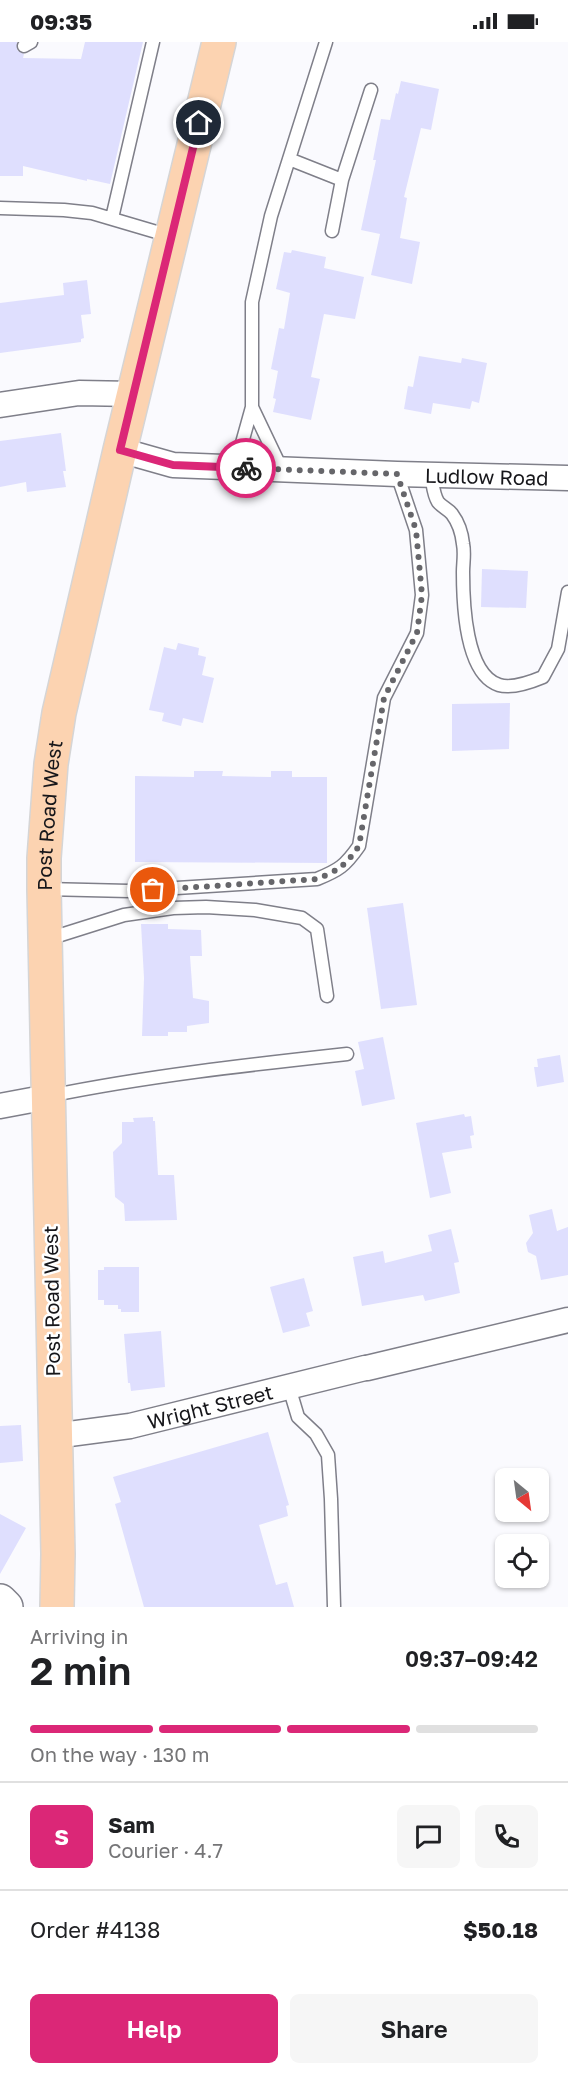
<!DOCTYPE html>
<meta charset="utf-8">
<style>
body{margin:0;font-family:"Golos Text",sans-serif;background:#f6f6f6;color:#202124;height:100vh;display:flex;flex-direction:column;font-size:22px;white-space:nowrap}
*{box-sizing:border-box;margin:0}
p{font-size:20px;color:#757577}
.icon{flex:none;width:33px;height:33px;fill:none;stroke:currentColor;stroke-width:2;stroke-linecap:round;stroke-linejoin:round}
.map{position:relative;height:1565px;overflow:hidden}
.panel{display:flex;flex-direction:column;background:#fff;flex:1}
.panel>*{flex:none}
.needle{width:39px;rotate:151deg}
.fabs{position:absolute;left:495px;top:1426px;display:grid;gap:12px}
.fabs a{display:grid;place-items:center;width:54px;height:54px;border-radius:9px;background:#fff;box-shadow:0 2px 4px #0004;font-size:30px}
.pin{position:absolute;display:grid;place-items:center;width:51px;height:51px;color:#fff;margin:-26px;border:3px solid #fff;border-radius:50%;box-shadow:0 2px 6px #0007}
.courier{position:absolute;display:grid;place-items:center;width:60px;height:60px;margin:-30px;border:4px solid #db2777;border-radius:50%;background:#fff;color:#222;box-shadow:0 2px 8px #0007}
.overview em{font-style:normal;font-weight:600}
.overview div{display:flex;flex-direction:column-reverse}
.overview{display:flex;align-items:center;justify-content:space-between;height:102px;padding:0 30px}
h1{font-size:39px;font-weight:600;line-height:45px}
.bar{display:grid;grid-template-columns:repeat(4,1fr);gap:9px 6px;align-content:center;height:72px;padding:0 30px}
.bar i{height:8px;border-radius:4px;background:#e0e0e0}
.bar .on{background:#db2777}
.bar p{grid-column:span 4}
.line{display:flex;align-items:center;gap:15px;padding:0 30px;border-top:2px solid #e0e0e0}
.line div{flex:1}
.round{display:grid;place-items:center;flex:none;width:63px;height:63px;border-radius:9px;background:#f6f6f6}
.action{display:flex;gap:12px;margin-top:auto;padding:12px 30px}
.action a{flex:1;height:69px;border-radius:9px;background:#db2777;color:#fff;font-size:24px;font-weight:600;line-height:69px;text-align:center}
.action a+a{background:#f6f6f6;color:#202124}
.status{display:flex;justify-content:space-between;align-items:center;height:42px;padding:0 30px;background:#fff;direction:ltr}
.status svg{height:16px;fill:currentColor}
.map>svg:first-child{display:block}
</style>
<div class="status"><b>09:35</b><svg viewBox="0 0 49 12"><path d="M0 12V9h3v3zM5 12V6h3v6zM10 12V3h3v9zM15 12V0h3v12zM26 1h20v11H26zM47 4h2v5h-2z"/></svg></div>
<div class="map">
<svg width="568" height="1565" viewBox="0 0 568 1565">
<rect width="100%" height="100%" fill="#fafafe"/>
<!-- building -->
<path fill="#dfdffe" d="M0,0H17V8L24,12L23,16L81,17L85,0H143L110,142L87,137V139L23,124V134H0Z
M401,39L439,47L431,88L421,86L404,155L407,156L400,196L420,200L412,242L371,233L380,192L361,188L376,118H373L381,77L390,78L396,51L398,52Z
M292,208L326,215L324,226L364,235L355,277L324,272L311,335L320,337L311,378L273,370L276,357L273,356L278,329L271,327L279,286L284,287L290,251L276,247L284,210L291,211Z
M87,238L91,272L81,273L84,296L81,297V300L0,311V261L64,253L63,241Z
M419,314L461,321L462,316L487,321L479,361L472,359L470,367L433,361L431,372L404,367L408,344L413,345Z
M61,391L66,429H63L66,445L27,450L26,440L0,445V399Z
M482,527L528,529L526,566L481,565Z
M178,601L199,606L198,613L206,615L202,633L214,636L203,681L183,676L181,684L162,679L164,671L149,668L164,605L176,608Z
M510,661L509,707L452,709V662Z
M194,729H223L222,734L271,735V729H292V735H327V821L135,820V734L194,735Z
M403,861L417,963L381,967L367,866Z
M141,882H168V887L201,888L202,914H190L193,956L209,959V981L187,984V990H168V994H142L144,936Z
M383,995L395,1057L362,1064L355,1029L364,1027L358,1000Z
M560,1013L564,1040L537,1045L534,1025H538L537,1017Z
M464,1072L465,1075L471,1074L474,1093L470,1094L472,1106L442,1111L451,1151L430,1156L416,1081Z
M153,1075V1079H155L158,1133H174L177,1178L125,1179L124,1162L115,1155L113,1110L122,1101V1080H134L133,1076Z
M552,1167L557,1189L568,1185V1233L541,1238L536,1214L528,1210L526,1201L533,1191L529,1173Z
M451,1187L459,1220L454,1221L460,1251L425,1259L423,1253L362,1264L353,1215L383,1209L385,1221L432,1209L428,1193Z
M104,1225H139V1270H121V1267H118V1263H104V1258H98V1228H104Z
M304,1236L313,1269L306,1271L310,1284L283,1291L270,1245Z
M161,1289L165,1345L131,1349L130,1341H128L124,1292Z
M21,1383L23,1419L0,1421V1384Z
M268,1390L289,1463L286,1464L288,1474L259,1483L276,1543L287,1540L294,1565H144L115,1462L121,1460L113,1435Z
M0,1472L26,1486L0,1532Z"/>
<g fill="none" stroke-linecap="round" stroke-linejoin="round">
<defs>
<path id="service" d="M24,4L31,0
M289,117L342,138L332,189
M342,138L371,48
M0,166L64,168L92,171L170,194
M112,176L153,0
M252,365L282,428
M235,426L252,365V260L271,174L326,0
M431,433C433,442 433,452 438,460C442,465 448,467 452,472C458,480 462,492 463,502C465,511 463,521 463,530C463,560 465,632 499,643C512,647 531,640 543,635L558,607L568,550
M45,847L129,849L317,837C339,828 345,824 359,804L384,656L417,591L422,553L416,488L397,432
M48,897L124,873L173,866L206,865L255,868L302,876L317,887L327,954
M49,1054C147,1034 247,1023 347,1012
M289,1345L298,1375L316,1392L328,1413L331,1457L334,1564"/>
<g id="minor">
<path d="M0,363L79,351L134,352"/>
<path id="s1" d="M120,408L173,423L397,432L568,436"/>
<path d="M0,1064L48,1055"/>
<path d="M367,1326L568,1278"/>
<path id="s2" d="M54,1394L130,1384L365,1326"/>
</g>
<path id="secondary" d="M0,1559L6,1565"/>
<g id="primary">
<path id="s3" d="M57,1565L58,1512L44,847V816L51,722L59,671L120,408L219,0"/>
</g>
</defs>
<!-- service casing -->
<use href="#service" stroke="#7f7f89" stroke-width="15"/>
<!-- minor casing -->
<use href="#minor" stroke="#7f7f89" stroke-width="27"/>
<!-- secondary casing -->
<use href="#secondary" stroke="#7f7f89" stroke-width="36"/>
<!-- primary casing -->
<use href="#primary" stroke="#d5d5d6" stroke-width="36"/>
<!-- service -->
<use href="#service" stroke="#fff" stroke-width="12"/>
<!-- minor -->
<use href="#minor" stroke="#fff" stroke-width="24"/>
<!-- secondary -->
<use href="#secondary" stroke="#fff" stroke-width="33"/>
<!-- primary -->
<use href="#primary" stroke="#fcd3b1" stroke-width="33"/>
</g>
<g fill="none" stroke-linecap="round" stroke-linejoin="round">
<!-- done -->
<path stroke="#66666a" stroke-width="6" stroke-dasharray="0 10.8" d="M153,848L317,837C339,828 345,824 359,804L384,656L417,591L422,553L416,488L397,432L246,426"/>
<!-- route -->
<path stroke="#db2777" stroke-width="8" d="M199,81L120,408L173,423L246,426"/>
</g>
<g text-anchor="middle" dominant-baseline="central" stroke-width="5" stroke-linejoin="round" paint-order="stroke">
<!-- street labels -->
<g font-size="20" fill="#16161a" stroke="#fff">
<text stroke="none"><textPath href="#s1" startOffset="369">Ludlow Road</textPath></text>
<text stroke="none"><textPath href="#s3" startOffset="792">Post Road West</textPath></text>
<text transform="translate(51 1259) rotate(-91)">Post Road West</text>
<text stroke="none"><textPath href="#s2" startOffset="159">Wright Street</textPath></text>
</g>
</g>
</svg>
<div class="fabs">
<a><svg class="needle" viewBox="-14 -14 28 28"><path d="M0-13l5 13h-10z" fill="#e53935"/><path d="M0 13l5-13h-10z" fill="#757577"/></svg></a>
<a><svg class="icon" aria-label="locate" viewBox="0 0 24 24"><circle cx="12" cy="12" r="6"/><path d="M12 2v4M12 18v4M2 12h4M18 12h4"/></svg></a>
</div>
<div class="pin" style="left:153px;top:848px;background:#ea580c"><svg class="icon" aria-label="bag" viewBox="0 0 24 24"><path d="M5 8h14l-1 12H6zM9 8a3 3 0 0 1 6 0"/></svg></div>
<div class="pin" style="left:199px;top:81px;background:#1f2937"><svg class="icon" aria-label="home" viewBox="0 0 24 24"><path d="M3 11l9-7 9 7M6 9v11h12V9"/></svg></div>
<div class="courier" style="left:246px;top:426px"><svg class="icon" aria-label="bike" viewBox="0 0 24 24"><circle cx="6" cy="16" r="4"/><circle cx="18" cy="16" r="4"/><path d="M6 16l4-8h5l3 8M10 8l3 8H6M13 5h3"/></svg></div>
</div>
<section class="panel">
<div class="overview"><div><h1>2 min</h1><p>Arriving in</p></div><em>09:37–09:42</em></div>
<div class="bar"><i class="on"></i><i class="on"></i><i class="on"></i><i></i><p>On the way · 130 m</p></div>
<div class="line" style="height:108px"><b class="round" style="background:#db2777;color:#fff">S</b><div><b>Sam</b><p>Courier · 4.7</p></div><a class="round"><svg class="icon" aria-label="chat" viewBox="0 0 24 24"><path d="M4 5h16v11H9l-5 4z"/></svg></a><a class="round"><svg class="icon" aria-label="phone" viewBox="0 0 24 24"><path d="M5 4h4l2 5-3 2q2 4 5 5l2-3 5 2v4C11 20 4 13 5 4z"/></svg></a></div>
<div class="line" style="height:78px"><div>Order #4138</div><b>$50.18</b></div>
<div class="action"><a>Help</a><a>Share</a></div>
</section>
